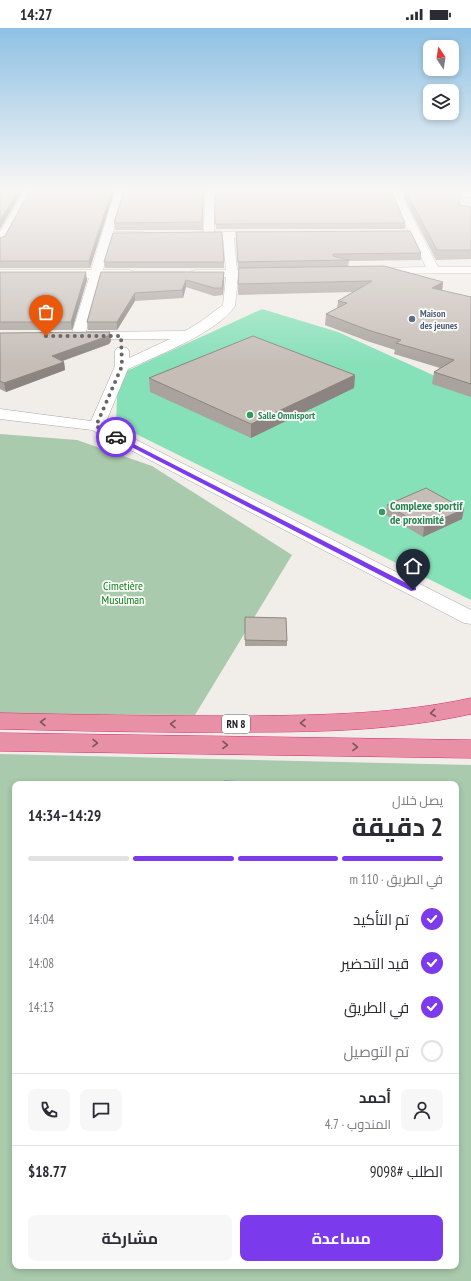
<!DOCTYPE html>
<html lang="ar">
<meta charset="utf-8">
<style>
body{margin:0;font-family:"PT Sans Narrow",Cairo,sans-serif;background:#f7f7f7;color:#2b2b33;direction:rtl;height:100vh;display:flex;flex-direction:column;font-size:15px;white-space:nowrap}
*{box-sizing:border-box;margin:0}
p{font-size:13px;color:#7c7c81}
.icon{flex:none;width:22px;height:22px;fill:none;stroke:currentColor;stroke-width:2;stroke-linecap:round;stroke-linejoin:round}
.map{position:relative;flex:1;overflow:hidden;direction:ltr}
.drawer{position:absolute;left:12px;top:753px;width:447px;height:488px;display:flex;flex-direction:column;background:#fff;border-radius:8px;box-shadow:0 2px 6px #0003;direction:rtl}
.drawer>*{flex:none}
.needle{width:26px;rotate:347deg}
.tools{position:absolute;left:423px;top:12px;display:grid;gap:8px}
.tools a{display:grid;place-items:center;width:36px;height:36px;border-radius:8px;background:#fff;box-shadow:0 2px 6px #0003;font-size:20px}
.pin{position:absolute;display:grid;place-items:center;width:34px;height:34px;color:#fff;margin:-41px -17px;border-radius:50% 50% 50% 0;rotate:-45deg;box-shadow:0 0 4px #0007}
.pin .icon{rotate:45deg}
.courier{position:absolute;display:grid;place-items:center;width:40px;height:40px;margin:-20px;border:3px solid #7c3aed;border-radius:50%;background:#fff;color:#222;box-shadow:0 1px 5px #0007}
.head em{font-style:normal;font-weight:700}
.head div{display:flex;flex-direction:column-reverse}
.head{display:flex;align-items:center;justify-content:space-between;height:68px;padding:0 16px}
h1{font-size:26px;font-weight:700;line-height:30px}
.bar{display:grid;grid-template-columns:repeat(4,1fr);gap:6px 4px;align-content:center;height:48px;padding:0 16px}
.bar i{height:5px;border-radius:3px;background:#e1e1e2}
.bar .selected{background:#7c3aed}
.bar p{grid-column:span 4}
.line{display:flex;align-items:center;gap:10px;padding:0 16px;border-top:1px solid #e1e1e2}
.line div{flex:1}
.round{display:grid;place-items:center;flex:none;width:42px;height:42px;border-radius:8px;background:#f7f7f7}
ol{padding:0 16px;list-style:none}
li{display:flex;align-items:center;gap:12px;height:44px}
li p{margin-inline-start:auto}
li .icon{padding:4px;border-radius:50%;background:#7c3aed;color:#fff;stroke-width:4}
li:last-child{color:#7c7c81}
li i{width:22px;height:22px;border:2px solid #e1e1e2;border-radius:50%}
.cta{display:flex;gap:8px;margin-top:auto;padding:8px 16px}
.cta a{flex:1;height:46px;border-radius:8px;background:#7c3aed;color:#fff;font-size:16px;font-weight:700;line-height:46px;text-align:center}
.cta a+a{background:#f7f7f7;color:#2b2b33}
.status{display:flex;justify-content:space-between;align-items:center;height:28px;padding:0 20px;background:#fff;direction:ltr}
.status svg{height:11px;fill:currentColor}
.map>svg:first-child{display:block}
</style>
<div class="status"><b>14:27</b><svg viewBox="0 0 49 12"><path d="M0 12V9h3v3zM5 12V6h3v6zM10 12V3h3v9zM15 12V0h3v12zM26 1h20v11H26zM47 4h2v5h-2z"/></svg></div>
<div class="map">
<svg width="471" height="1253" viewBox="0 0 471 1253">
<rect width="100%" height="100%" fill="#f1ede8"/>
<!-- cemetery -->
<path fill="#a9caac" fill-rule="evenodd" d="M0,406L77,412L152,438L292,527L195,687L0,686Z
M0,726L471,737V1253H0ZM15,756H456V1238H15Z"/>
<!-- pitch -->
<path fill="#86e0b8" d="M262,281L338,304L435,348L471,329V572L116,396L118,347Z"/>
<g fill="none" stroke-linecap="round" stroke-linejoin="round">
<defs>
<path id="street" d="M25,162H34L5,214L0,217V204Z
M115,162H125L113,204H143L148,207L143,210H112L103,242H130L134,244L136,246L134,248L130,250H101L86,304L185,303L200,294L223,277L226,249L194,250L190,248L188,246L190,244L194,242H226L223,210H193L188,207L193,204H204L205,162L249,165L251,167L246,170L214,169V204H269L270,206L265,209L234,210L237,242L268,241L272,243L274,245L272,247L268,249H238L235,278C218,304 157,328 128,341L105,396L471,582V596L464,595L92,402L0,391V381L91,393L115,338V323L117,320L122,319L127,320L129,323V330L170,311H73L71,308L89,250H0V242H91Z
M276,162H284L286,167L281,170L278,169Z
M390,162H398L399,163H471V169H402L438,239H471V245L372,246L370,244L372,242L376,240L426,239L392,169H362L357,166L362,163H390Z"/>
<path id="highway" d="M471,670V686C399,702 325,704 251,704C168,705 84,703 0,701V685C84,687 167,688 251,688C325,687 398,686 471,670Z
M0,705L471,712V730L0,723Z"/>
</defs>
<!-- street casing -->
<use href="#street" stroke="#a8a8a8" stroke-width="1"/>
<!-- highway casing -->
<use href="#highway" stroke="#dc286f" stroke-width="1"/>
<!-- street -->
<use href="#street" fill="#fff" fill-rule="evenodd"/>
<!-- highway -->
<use href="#highway" fill="#e890a5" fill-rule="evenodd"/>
</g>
<!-- wall -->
<path fill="#aaa39d" d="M115,162L90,240H0V210Z
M124,162H204L203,202H115L114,195Z
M405,162L459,177L471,179V231L436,232L404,170Z
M215,165L405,195V201H216Z
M236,204L421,225V232L349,233L348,238L443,254L442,263L471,269V369L432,356L434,344L440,340L394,326L395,322L367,313L325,297L326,286L337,280L338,273L353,264L238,267V256L239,240H238Z
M104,234H224V240H105Z
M0,244L87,252L72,302H0Z
M101,244H224V252L223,267L214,268L186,259L183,270L135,273L117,302H88L87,294Z
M110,304L111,313L109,316L63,333L64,334L65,342L6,364L0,361V305Z
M355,347L354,360L251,410L150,364L149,350Z
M387,477L462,491L423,509L386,487Z
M245,589L287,613V618H245Z"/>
<!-- shaded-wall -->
<path fill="#8b8480" d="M19,162H23L0,201V192Z
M112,162H115L90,240L89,233Z
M86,244L87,252L72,302L71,294Z
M224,244V252L223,267L222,260Z
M186,252V259L183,270L182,262Z
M443,254L442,264L432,260Z
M135,265V273L117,302V294Z
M110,304L111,313L109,316L53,336L52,328Z
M64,334L65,342L6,364L4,355Z
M355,347L354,360L251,410V396Z
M464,481L462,491L423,509L424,499Z"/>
<!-- building -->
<path fill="#c6bdb7" stroke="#8b8480" d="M0,162H19L0,192Z
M30,162H112L89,233H0V210L5,208Z
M124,162H203L202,194L114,195Z
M405,162H461L459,177L471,179V222H437Z
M215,165H392L405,195L215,196Z
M410,203L421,225L333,226V228L349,232L238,234L236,204Z
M222,204L224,234H104L113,205Z
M384,238L443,254L432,260L471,269V356L434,344L454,332L396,315L401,312L368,302L326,286L347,275L338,273L372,253L238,256L239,240Z
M0,244H86L71,294H0Z
M101,244H224L222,260H214L186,252L182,262L135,265L117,294H87Z
M110,304L108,308L52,328L64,334L4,355L0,353V305Z
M253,308L355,347L251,396L149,350Z
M426,460L464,481L424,499L387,477Z
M245,589L286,590L287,613L245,612Z
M224,753L251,754V756H223Z"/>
<!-- one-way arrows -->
<defs><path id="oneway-chevron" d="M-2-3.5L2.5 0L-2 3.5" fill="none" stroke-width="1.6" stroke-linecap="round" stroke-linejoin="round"/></defs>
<g stroke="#7b535c">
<use href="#oneway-chevron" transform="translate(433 685) rotate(172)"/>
<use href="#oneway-chevron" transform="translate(43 694) rotate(-179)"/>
<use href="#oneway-chevron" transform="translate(303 695) rotate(179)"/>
<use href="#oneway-chevron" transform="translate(173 696) rotate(-179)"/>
<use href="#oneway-chevron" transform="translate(95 715) rotate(1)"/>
<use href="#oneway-chevron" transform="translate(225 717) rotate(1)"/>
<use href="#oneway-chevron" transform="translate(355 719) rotate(1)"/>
</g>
<!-- sky -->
<linearGradient id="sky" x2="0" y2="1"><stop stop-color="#8ec1e4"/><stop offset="0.48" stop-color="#f9f7f5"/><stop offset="1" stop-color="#f9f7f5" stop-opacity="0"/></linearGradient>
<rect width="471" height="337" fill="url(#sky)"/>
<!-- route -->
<path fill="#7c3aed" d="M116,407L416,560V562L411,563L114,410Z"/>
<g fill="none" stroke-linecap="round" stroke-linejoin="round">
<!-- done -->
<path stroke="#6a6867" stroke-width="4" stroke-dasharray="0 7.2" d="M46,308H121L122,338L96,398L116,409"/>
</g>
<!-- markers -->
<circle fill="#5c6f8a" stroke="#fff" stroke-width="1.5" cx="412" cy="291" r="4"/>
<g fill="#2e9e5b" stroke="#fff" stroke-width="1.5">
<circle cx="250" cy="387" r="4"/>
<circle cx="382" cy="484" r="4"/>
</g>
<g text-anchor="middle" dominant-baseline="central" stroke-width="3.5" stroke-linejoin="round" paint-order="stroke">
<!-- far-service labels -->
<g font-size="10" font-weight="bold" fill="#4e5e75" stroke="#fff" text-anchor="start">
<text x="420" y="285">Maison<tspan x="420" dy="12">des jeunes</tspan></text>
</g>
<!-- far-leisure labels -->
<g font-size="10" font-weight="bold" fill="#27864d" stroke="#fff" text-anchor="start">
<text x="258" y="387">Salle Omnisport</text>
</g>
<!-- shield labels -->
<rect fill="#fff" stroke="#646464" stroke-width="1" x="222" y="687" width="28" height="18" rx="3"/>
<g font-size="11" font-weight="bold" fill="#212121">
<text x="236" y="696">RN 8</text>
</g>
<!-- leisure labels -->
<g font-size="12" font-weight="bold" fill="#27864d" stroke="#fff" text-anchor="start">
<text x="390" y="477">Complexe sportif<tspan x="390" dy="14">de proximité</tspan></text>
</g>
<!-- park labels -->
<g font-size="12" fill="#0c820f" stroke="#fff">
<text x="123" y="557">Cimetière<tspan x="123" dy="14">Musulman</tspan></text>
</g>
</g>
</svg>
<div class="tools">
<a><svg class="needle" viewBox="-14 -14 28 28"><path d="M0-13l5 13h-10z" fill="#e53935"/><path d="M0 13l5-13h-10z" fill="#7c7c81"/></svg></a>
<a><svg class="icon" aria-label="layers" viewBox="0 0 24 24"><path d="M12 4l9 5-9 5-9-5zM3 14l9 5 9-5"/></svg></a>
</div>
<div class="pin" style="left:46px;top:308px;background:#ea580c"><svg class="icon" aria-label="bag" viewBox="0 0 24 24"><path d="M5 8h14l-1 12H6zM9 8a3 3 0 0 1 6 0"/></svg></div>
<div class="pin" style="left:413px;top:562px;background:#1f2937"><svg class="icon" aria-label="home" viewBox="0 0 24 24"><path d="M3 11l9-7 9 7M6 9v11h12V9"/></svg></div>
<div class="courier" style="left:116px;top:409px"><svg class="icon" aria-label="car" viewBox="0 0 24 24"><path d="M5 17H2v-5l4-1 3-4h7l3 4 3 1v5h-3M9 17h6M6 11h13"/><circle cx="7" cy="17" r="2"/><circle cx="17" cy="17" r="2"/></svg></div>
<section class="drawer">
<div class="head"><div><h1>2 دقيقة</h1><p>يصل خلال</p></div><em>14:29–14:34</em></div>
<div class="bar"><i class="selected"></i><i class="selected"></i><i class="selected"></i><i></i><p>في الطريق · 110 m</p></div>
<ol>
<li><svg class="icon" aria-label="check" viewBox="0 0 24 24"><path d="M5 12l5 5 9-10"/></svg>تم التأكيد<p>14:04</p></li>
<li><svg class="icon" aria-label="check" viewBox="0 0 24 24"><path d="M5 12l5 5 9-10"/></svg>قيد التحضير<p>14:08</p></li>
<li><svg class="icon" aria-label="check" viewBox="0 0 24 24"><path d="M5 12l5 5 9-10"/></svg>في الطريق<p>14:13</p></li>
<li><i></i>تم التوصيل</li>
</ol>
<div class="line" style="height:72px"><a class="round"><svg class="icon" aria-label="person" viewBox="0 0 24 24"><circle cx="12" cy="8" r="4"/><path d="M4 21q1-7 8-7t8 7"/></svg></a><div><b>أحمد</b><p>المندوب · 4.7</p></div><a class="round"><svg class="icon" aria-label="chat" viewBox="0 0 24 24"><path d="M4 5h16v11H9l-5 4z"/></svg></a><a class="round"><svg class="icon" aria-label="phone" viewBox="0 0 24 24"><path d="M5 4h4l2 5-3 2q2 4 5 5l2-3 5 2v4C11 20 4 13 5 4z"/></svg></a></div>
<div class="line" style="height:52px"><div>الطلب #9098</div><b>$18.77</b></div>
<div class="cta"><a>مساعدة</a><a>مشاركة</a></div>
</section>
</div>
